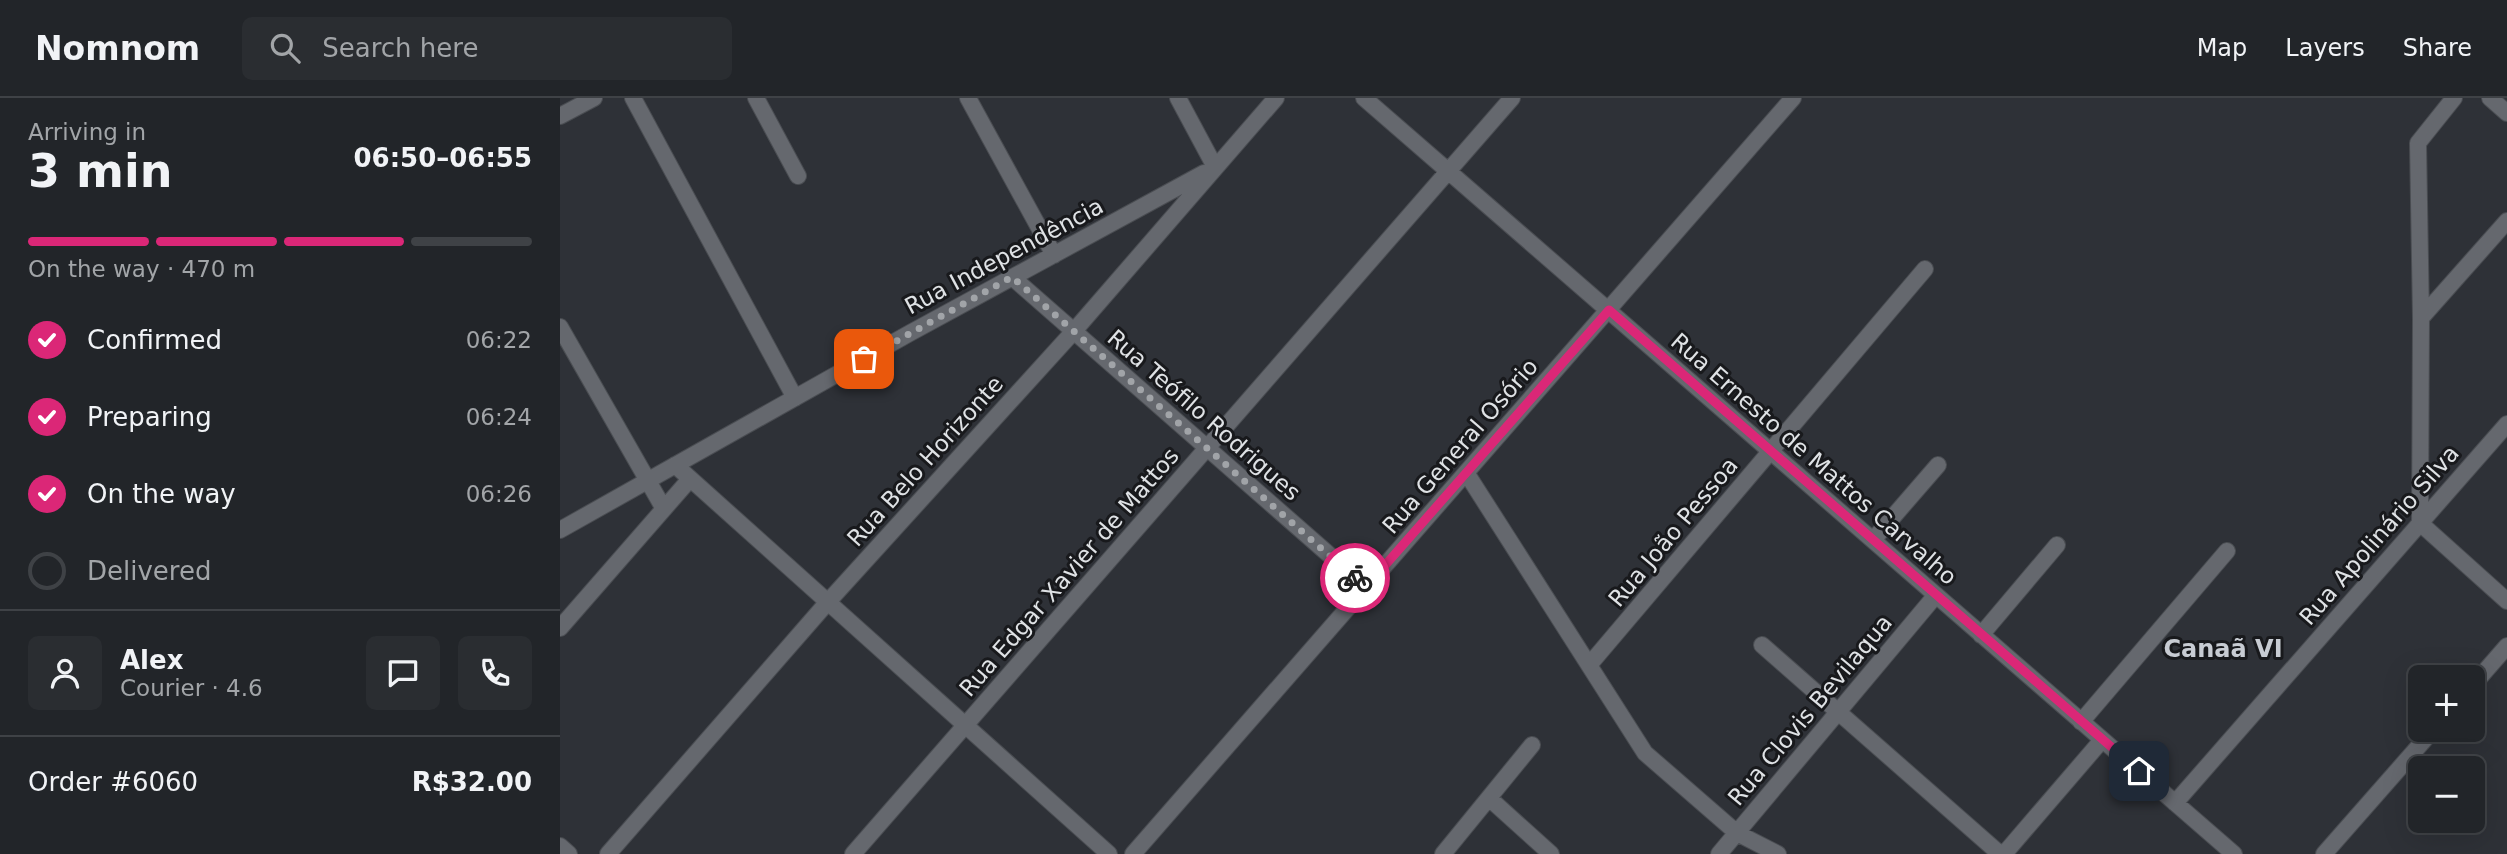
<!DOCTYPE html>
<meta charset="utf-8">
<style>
body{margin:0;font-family:"DejaVu Sans",sans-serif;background:#2a2d31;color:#f1f3f6;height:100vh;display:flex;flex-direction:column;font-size:26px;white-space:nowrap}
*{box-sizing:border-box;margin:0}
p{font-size:23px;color:#a2a5a8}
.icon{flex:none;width:38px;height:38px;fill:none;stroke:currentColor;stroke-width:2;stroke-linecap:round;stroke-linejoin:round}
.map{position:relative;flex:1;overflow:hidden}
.side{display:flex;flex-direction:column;background:#222529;width:560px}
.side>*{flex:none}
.tools{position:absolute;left:1848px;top:567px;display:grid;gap:14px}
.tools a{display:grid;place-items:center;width:77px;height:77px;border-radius:10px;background:#222529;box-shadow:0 7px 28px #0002,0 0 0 2px #3f4246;font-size:35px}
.pin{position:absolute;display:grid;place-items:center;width:60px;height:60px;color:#fff;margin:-30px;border-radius:14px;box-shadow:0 4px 10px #0006}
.courier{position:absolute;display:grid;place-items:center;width:70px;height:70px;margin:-35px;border:5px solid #db2777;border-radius:50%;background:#fff;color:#222;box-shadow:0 2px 9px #0007}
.head em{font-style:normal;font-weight:700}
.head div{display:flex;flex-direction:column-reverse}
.head{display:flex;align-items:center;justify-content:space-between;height:119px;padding:0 28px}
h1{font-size:46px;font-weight:700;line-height:52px}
.bar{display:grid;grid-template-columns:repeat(4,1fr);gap:10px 7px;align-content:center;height:84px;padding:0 28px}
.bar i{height:9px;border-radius:5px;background:#3f4246}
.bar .on{background:#db2777}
.bar p{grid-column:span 4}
.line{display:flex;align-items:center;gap:18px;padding:0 28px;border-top:2px solid #3f4246}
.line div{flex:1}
.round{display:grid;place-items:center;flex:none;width:74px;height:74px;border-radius:10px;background:#2a2d31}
ol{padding:0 28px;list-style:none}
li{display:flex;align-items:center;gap:21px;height:77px}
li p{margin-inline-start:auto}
li .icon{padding:7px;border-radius:50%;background:#db2777;color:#fff;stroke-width:4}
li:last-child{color:#a2a5a8}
li i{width:38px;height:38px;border:4px solid #3f4246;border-radius:50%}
header{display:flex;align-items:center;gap:42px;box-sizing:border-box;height:98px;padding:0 35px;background:#222529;border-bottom:2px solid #3f4246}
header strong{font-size:33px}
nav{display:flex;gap:38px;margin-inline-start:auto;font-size:24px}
.search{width:490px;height:63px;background:#2a2d31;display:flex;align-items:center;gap:18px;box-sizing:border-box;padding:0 24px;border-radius:10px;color:#a2a5a8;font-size:26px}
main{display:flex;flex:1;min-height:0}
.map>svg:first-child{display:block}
</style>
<header>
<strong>Nomnom</strong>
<div class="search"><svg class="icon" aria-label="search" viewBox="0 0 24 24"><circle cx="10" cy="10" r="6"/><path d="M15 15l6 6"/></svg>Search here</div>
<nav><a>Map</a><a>Layers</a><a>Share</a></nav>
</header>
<main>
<section class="side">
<div class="head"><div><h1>3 min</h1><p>Arriving in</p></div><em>06:50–06:55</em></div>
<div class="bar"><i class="on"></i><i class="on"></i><i class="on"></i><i></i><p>On the way · 470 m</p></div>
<ol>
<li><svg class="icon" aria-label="check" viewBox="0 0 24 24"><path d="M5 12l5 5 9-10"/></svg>Confirmed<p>06:22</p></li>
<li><svg class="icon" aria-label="check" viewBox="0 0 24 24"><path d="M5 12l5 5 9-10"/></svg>Preparing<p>06:24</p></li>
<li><svg class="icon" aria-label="check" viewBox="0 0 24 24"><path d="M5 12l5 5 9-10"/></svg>On the way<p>06:26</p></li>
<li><i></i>Delivered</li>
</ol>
<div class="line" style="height:126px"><a class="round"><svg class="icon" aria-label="person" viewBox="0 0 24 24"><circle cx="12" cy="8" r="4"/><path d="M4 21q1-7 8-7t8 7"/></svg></a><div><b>Alex</b><p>Courier · 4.6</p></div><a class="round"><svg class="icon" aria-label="chat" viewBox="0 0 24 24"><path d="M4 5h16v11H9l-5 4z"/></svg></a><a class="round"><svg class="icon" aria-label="phone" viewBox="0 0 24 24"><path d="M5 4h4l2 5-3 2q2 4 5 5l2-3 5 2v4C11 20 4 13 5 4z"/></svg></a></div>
<div class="line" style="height:91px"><div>Order #6060</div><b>R$32.00</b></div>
</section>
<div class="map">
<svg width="1947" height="756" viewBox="0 0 1947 756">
<rect width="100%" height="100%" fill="#2e3137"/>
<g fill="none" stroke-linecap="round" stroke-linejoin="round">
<defs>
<path id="minor" d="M73,0L235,300
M196,0L238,78
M408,0L494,157
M618,0L655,69
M804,0L1674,756
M1894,0L1858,45L1861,220L1860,425L1947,503
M1930,0L1947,15
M0,18L34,0
M452,179L806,489
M1861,220L1947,123
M0,229L104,411
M115,367L549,756
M907,376L1085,655L1177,735L1218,756
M0,432L350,235L644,75
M1313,442L1378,367
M0,530L130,381
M1421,537L1497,447
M1202,547L1440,756
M1030,566L1365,171
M1913,587L1947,548
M1521,624L1667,453
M929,700L991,756
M1615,705L1947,326
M0,748L9,756
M48,756L266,506L514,233L716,0
M293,756L952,0
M573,756L1233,0
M883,756L972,647
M1159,756L1376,497
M1444,756L1542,642
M1764,756L1873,632"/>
</defs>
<!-- minor casing -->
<use href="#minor" stroke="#4a4d52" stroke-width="18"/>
<!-- minor -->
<use href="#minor" stroke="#65686e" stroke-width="16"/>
</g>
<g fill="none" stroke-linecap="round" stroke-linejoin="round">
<!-- done -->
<path stroke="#a1a4a8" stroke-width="7" stroke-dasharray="0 12.6" d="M304,261L452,179L795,480"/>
<!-- route -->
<path stroke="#db2777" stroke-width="9" d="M795,480L806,489L1049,212L1579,673"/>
</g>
<g text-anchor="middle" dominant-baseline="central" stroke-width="6" stroke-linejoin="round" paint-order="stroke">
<!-- street labels -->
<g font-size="23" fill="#dfe2e5" stroke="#18191c">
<text transform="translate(444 158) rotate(-28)">Rua Independência</text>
<text transform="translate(644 317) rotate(41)">Rua Teófilo Rodrigues</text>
<text transform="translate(900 348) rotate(-49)">Rua General Osório</text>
<text transform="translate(1254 361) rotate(41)">Rua Ernesto de Mattos Carvalho</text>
<text transform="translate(365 363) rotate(-48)">Rua Belo Horizonte</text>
<text transform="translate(1113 434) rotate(-50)">Rua João Pessoa</text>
<text transform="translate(1819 437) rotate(-49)">Rua Apolinário Silva</text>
<text transform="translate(509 474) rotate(-49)">Rua Edgar Xavier de Mattos</text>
<text transform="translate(1250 612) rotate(-50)">Rua Clovis Bevilaqua</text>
</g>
<!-- neighbourhood labels -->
<g font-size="24" font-weight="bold" fill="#c8ccd3" stroke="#18191c">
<text x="1663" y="551">Canaã VI</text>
</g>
</g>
</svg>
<div class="tools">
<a>+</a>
<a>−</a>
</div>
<div class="pin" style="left:304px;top:261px;background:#ea580c"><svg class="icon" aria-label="bag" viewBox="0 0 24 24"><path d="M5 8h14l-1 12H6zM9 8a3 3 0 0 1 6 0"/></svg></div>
<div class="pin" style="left:1579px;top:673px;background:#1f2937"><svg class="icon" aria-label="home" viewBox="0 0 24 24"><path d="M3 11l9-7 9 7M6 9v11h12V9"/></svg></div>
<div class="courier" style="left:795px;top:480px"><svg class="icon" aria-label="bike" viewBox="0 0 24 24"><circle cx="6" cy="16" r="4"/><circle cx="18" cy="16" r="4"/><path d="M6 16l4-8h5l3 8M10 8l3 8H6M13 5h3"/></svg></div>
</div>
</main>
